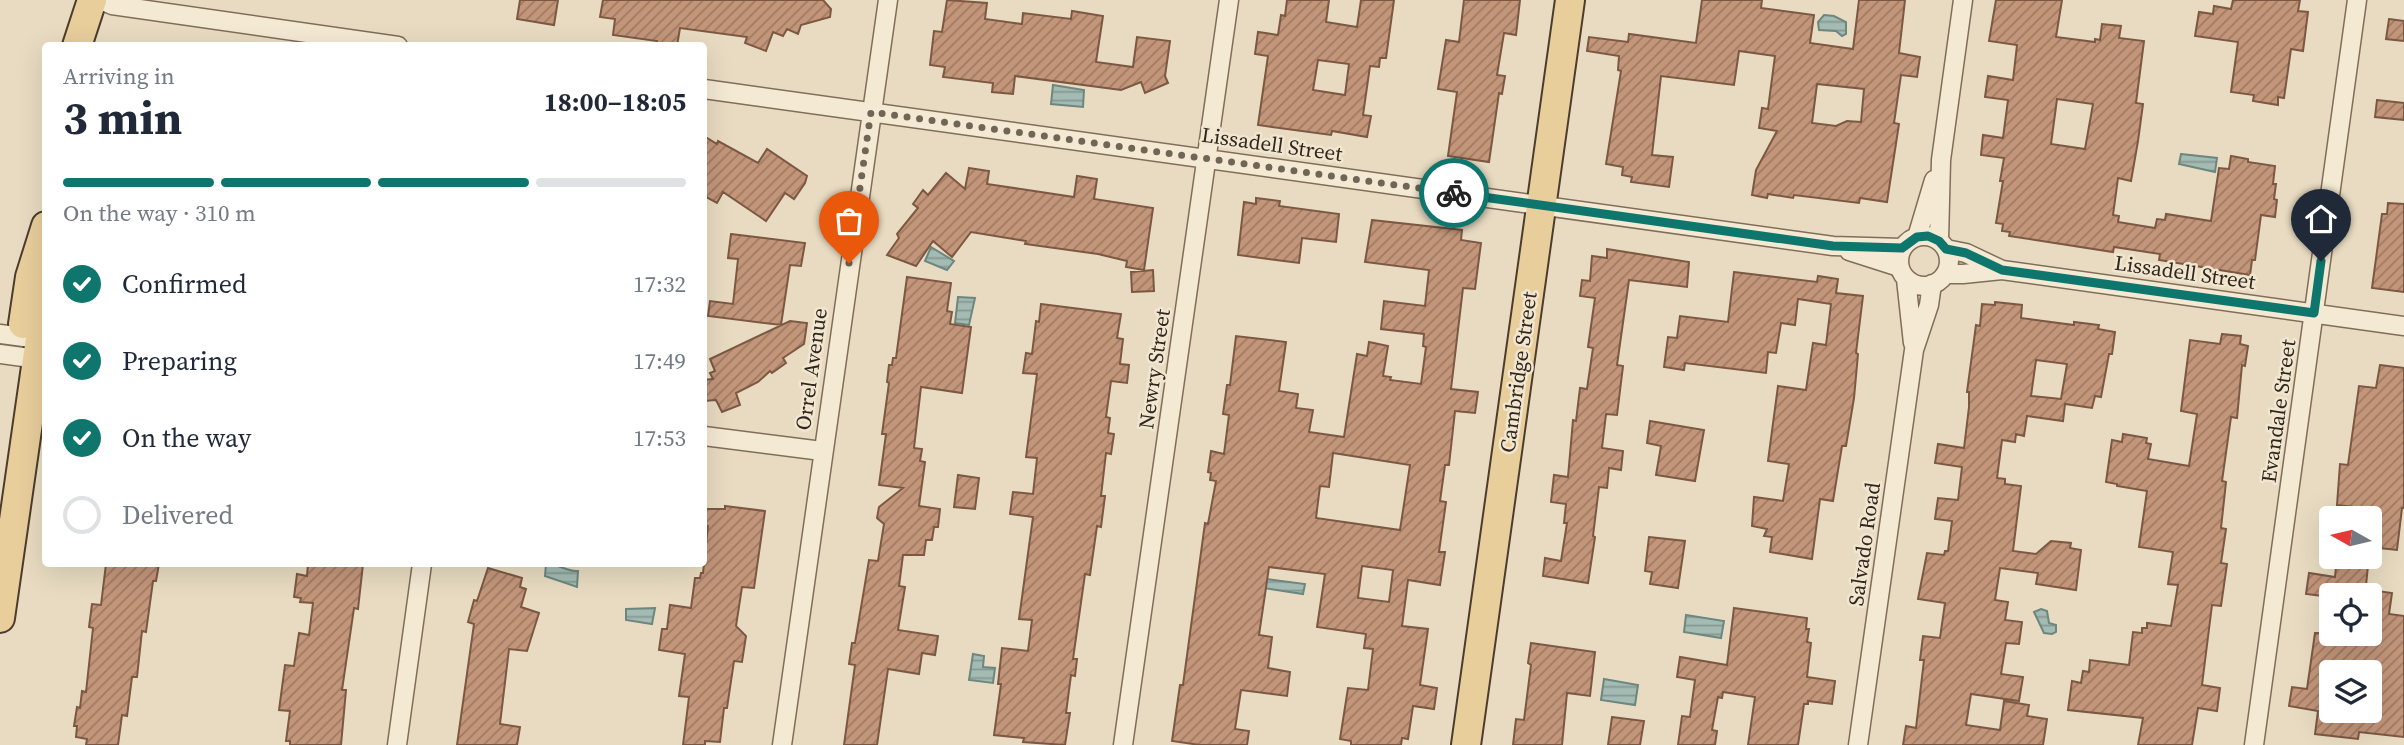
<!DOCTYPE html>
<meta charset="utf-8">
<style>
body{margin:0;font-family:"Source Serif 4",serif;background:#f6f6f7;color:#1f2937;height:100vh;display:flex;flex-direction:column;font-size:26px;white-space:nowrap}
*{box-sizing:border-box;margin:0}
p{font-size:23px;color:#747a83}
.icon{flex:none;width:38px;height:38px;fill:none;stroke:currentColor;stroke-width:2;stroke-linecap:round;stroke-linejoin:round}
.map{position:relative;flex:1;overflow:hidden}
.details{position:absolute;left:42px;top:42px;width:665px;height:525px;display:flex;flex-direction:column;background:#fff;border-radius:7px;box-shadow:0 7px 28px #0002}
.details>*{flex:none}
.needle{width:46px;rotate:278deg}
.buttons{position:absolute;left:2319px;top:506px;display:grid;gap:14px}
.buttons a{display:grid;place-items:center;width:63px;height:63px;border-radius:7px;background:#fff;box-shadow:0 7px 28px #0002;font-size:35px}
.pin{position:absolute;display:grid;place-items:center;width:60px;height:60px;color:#fff;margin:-72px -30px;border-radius:50% 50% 50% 0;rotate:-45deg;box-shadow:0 0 7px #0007}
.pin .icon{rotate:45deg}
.courier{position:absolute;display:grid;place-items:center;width:70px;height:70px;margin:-35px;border:5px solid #0f766e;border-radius:50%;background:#fff;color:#222;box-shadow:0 2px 9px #0007}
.head em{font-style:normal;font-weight:700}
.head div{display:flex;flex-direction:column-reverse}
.head{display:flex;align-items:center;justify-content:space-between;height:119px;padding:0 21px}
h1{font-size:46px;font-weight:700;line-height:52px}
.bar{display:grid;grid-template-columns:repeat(4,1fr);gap:10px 7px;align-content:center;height:84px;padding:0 21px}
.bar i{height:9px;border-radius:5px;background:#e0e1e3}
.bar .selected{background:#0f766e}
.bar p{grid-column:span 4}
ol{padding:0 21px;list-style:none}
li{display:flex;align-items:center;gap:21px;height:77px}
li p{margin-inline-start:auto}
li .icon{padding:7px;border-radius:50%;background:#0f766e;color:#fff;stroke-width:4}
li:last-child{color:#747a83}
li i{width:38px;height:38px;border:4px solid #e0e1e3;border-radius:50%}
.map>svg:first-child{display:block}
</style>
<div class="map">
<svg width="2404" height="745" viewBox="0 0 2404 745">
<defs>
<pattern id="water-rules" width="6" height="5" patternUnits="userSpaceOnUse" patternTransform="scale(1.75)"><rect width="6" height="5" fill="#a3bbb3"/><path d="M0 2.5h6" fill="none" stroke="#859891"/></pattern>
<pattern id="building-hatch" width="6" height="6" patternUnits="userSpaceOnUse" patternTransform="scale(1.75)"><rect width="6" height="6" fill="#c3967a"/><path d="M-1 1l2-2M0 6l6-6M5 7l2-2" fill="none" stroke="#9f7a63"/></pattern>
</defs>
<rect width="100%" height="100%" fill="#e8dbc1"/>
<!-- water -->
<path fill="url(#water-rules)" stroke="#6b8780" stroke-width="2" d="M1824,15L1834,16L1846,22V34L1842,36L1836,31L1819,30L1818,22Z
M1053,85L1084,90L1083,107L1051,104Z
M2181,154L2217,158L2215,172L2179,164Z
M931,247L954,261L947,270L925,261Z
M958,297L975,298L969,325L955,323Z
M546,564C558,563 566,572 578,571L577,587L545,576Z
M1259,578L1305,584L1303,594L1257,587Z
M655,608L652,624L626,620V609Z
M2041,609L2047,611L2049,623L2056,625V632L2052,634L2044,633L2034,612Z
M1686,615L1724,621L1721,638L1684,632Z
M973,654L984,656L983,667L995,668L993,683L969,680Z
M1604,679L1638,685L1635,705L1601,700Z"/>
<!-- building -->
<path fill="url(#building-hatch)" stroke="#7c5843" stroke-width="2" fill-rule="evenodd" d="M520,0H558L554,25L517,19Z
M603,0H823L831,9L830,17L801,25L798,34L787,29L783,36L773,32L766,51L745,43L747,37L680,28L677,46H656L657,41L613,35L615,19L600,17Z
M947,0L987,3L985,19L1022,24L1023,13L1071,19L1072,11L1103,16L1096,62L1133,67L1137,37L1170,41L1165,76L1168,83L1145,93L1141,82L1121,90L1015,76L1013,94L992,92L993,83L943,77L945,67L930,65L934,31L942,32Z
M1287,0H1329L1326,22L1357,27L1361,0H1394L1386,58H1380L1379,67L1370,66L1363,115L1371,116L1367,137L1332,131L1331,135L1258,125L1268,56L1255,54L1258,32L1278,35L1281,15L1285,16ZM1318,60L1349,64L1345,95L1313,90Z
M1464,0H1520L1516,35L1504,33L1497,75L1505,76L1502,94L1499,93L1489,162L1448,156L1457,92L1438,89L1446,40L1459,42Z
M1702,0H1762L1761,8L1814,15L1810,43L1853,49L1859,0H1905L1899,53L1920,57L1917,77L1901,75L1894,123L1899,124L1887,202L1860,198L1859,203L1794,195L1793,198L1768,194L1767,198L1752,195L1756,170L1777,131L1759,128L1762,108L1768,109L1775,56L1739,51L1734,85L1661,76L1652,155L1673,157L1669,187L1631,182L1632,177L1622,175L1623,167L1606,164L1621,71L1618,70L1619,56L1587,51L1589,37L1628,42L1629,34L1696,43ZM1817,84L1864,89L1861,122L1847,121L1836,126L1812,123Z
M1996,0H2062L2056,37L2095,42V39L2100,40L2102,24L2121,26L2119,38L2144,41L2136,103L2143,104L2138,141L2131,181L2118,178L2113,215L2119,216L2118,222L2155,228L2157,219L2165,220L2166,214L2211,221L2219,168L2229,169L2231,156L2248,159V162L2275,166L2273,184H2276L2274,199L2277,200L2275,217L2261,215L2255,260H2252L2250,275L2159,260L2160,254L2114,247L2113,252L2009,236L2010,232L2002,231L2003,224L1996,223L2003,181H2000L2004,158L1981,155L1983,135L2003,138L2008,100L1985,97L1988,76L2013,80L2017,45L1989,41ZM2057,99L2093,104L2085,149L2051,144Z
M2233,0H2300L2298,11L2308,12L2303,51L2291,49L2284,98L2278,97V105L2253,101L2254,95L2231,92L2238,42L2195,36L2199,12L2213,14L2214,6L2231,9Z
M2389,19L2404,21V41L2386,39Z
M2377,100L2404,103V120L2375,117Z
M704,136L717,144L718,141L758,163L767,149L807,176L805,183L794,199L785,193L766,221L723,192L717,203L704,196Z
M969,168L989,171L987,184L1074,197L1077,176L1097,179L1094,199L1153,208L1144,270L1126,267L1127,261L1098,254L1025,244L1026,241L971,232L952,257L933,241L916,266L887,255L899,238L897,234L918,208L913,204L923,190L928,195L946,173L965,189Z
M1256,198L1280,201L1279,206L1339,214L1336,242L1302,238L1299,263L1238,255L1244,202L1256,204Z
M2388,203L2404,204V292L2372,288L2382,214H2387Z
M1372,220L1462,230L1461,240L1481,243L1475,289L1463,288L1451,389L1478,392L1475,413L1455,411L1449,465H1445L1440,501L1446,502L1439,552H1445L1440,585L1408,580L1402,626L1428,629L1420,685L1437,688L1434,709L1413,706L1408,739L1402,738L1401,745H1351V741L1340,739L1348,688L1368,690L1373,649L1364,648L1366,634L1317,627L1325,574L1269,567L1259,635L1272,637L1268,668L1290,672L1287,696L1241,690L1235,729L1249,731L1247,745H1200L1172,741L1180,685H1183L1205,523L1208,524L1216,481L1210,480L1211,473L1208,472L1211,451L1224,454L1229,415L1223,414L1227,385H1230L1236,336L1286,342L1279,391L1298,394L1296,408L1313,410L1309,432L1344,437L1357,354L1367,356L1369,342L1388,346L1383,376L1391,377L1390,380L1421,384L1426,347L1423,346L1424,334L1381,329L1384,301L1425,306L1429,270L1365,262ZM1333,453L1410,465L1400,530L1316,518L1320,486L1329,487ZM1362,566L1393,570L1389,602L1358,598Z
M731,234L805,243L801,266L790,265L781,325L708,316L710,301L733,304L738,259L728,258Z
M1607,249L1689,262L1687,287L1629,280L1617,365L1623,366L1617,415L1606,414L1602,448L1623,451L1621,470L1609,468L1607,488L1599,487L1593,536L1595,537L1588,583L1543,576L1545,558L1561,561L1567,523H1564L1566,504L1551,502L1554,475L1568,477L1573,420L1576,421L1580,388L1587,389L1593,348L1588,347L1595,298L1580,296L1582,280L1590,281L1592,256L1607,258Z
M1153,270L1154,291L1132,292L1131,272Z
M1734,272L1817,282L1818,276L1838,279L1836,293L1863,296L1856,353L1858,354L1854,398L1846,446H1842L1833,501L1820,499L1812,559L1770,552L1772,537L1764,536L1767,529L1752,526L1754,497L1783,501L1789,464L1768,461L1778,386L1806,390L1813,343L1826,345L1831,304L1798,299L1795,325L1781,323L1776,353L1768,352L1766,373L1685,363L1684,370L1664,367L1668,337L1677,338L1680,316L1728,322Z
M907,277L951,283L947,311L952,312L950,324L971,327L962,393L921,387L914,448L922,449L920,461L925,462L919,506L940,509L938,527H934L932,540H926L924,555H903L899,586L905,587L898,630L938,636L935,655L922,653L919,674L888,669L877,745H844L855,665L849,664L852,643H855L869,560L878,561L884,524L877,518L879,507L903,488L879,485L886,434H882L889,383L887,382L889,365H892L893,358H896Z
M1995,302L2022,305L2021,318L2074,325V322L2099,325L2098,329L2115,332L2112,354H2109L2101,397L2095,396L2092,408L2065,404L2063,421L2027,416L2024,436L2016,434L2015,442L2002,440L1997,478L2005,479V484L2021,486L2013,551L2036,554L2051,541L2071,543L2070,548L2081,550L2076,590L2036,584L2038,573L2000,568L1995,600L2008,602L2005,620L2022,622L2019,644L2006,643L2001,674L2023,677L2019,701L1971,694L1966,725L2000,730L2004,701L2029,705L2027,716L2047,719L2043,745H1903L1906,726L1916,728L1924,660H1920L1923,636L1940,638L1945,603L1918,599L1927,553L1944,555L1945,551H1948L1952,521L1935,519L1938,498L1958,500L1962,467L1935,463L1938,444L1964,448L1969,407V392H1967L1976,325L1980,326L1982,304L1995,305ZM2036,360L2067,364L2061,399L2031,396Z
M1041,304L1121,314L1117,338L1123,339L1120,364L1129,365L1127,383L1111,381L1106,417L1110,418L1108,433L1114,434L1111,454L1106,453L1101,496H1105L1101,527L1097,526L1090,575L1085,574L1073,659H1077L1075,676L1071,675L1066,713H1070L1065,745L1023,742L1024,738L994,735L1001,684H998L1002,648L1028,651L1032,620L1019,619L1033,517L1010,514L1013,492L1033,494L1037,458L1026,457L1037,374L1023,373L1026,353L1032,354L1036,321L1039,322Z
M790,321L807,323L804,344L783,358L786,363L772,373L770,371L758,382L736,393L740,405L722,412L716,400L704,401V380L713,379L710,373L715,371L710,359Z
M2222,334L2241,336L2240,344L2248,346L2245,366L2242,365L2237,418L2231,417L2222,481L2226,482L2221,528L2226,529L2221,563L2227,564L2221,606L2212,605L2202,685L2220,688L2217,711L2198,708L2192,745H2138L2143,718L2068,710L2072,681L2081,683L2083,671L2089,672L2090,660L2129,665L2133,632L2142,633V628H2147V623L2171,626L2178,585L2168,584L2173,552L2139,547L2147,491L2117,486V484L2106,482L2112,440L2122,442L2123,434L2147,438L2146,443L2151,444L2148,459L2189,466L2197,414L2181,411L2190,340L2220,344Z
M2380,365L2404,368V508H2402L2397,550L2370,547V509L2337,505L2340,464L2348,465L2359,386L2376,388Z
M1650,421L1704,430L1695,481L1656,475L1661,446L1647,443Z
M958,475L979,478L975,509L954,507Z
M725,506L765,511L754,588L742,587L736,626L746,636L742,662L734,661L727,708H724L720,742L705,741V745H683L689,697L679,696L685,654L659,650L662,629H667L670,605L691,608L695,578H700L701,573H703L708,526L704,525V509H725Z
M1649,537L1685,541L1678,588L1650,584L1652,572L1645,571Z
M2337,556H2369L2365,595H2331V597L2306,594L2309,573L2335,577Z
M106,564H159L156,581H153L146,632L142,631L137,677H132L127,716L122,715L118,745H86L87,739L76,737L77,726H74L77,707L80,708L82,691L86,692L93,628L89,627L92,604L101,605Z
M308,564H363L358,609L354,608L342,690H346L341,745H290V741H286L290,711L279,710L285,665L294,666L299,633L309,635L313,603L300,602L301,598L294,597L297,574L307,576Z
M488,568L522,578L520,587L526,589L521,607L539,613L527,651L509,649L500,724L520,727L517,745H457L474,624L468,622L474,600L477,601Z
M2370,590L2392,593L2389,614L2404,616V737L2359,732L2358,739L2315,734L2318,711L2289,706L2292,687L2307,689L2315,633L2370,634ZM2331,672H2370V710H2331Z
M1734,608L1807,618L1806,629H1809L1807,642L1811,643L1807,677L1835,681L1832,704L1808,701V704H1804L1798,745H1748L1755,697L1723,692L1722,698L1718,697L1712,730L1717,731L1715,745H1678L1682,716L1690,717L1695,680L1677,677L1680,657L1727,665Z
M1531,643L1595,652L1590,696L1567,693L1562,745H1513L1516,719L1524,720L1531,665L1528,663Z
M1612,717L1644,721L1640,745H1608Z"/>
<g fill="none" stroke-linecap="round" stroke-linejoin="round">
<defs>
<path id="minor" d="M101,0L112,5L398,46
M704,89L1833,246L1902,248
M1899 261a25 25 0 1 1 50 0a25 25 0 1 1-50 0Z
M1917,237L1934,180
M1939,241L1941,160L1963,0
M1946,249L1966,253L2002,270
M1849,251L1899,267
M1945,274H1963L2002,270L2404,326
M1906,279L1913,343
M0,334L39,339
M0,354L45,360
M704,436L822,451
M397,745L422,564
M782,745L888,0
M1123,745L1229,0
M1858,745L1914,350L1929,305L1932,284
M2254,745L2357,0"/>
<path id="primary" d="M77,46L92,0
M23,324L30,277L46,226
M0,618L46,297
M1466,745L1570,0"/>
</defs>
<!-- minor casing -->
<use href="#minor" stroke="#806d5a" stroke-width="21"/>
<!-- primary casing -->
<use href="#primary" stroke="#4d3c2e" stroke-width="32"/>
<!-- minor -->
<use href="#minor" stroke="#f4e9d3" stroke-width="18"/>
<!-- primary -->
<use href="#primary" stroke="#e8ce9b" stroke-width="28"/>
</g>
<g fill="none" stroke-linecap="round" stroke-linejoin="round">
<!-- done -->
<path stroke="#716556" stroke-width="7" stroke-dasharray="0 12.6" d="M849,263L871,112L1454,193"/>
<!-- route -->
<path stroke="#0f766e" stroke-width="9" d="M1454,193L1833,246L1902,248L1917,237L1928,236L1939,241L1946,249L1966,253L2002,270L2314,313L2321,261"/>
</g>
<g text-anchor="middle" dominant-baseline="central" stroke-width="5" stroke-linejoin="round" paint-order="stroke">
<!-- street labels -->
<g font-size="21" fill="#31261d" stroke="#f1e6cf">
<text transform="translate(1272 144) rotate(8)">Lissadell Street</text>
<text transform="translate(2185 272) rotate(8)">Lissadell Street</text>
<text transform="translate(811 369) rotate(-82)">Orrel Avenue</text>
<text transform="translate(1154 369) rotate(-82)">Newry Street</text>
<text transform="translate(1518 372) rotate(-82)">Cambridge Street</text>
<text transform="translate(2278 411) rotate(-82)">Evandale Street</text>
<text transform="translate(1864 544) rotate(-82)">Salvado Road</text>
</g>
</g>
</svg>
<div class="buttons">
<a><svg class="needle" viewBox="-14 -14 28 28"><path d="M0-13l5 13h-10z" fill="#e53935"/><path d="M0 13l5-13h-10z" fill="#747a83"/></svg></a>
<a><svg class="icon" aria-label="locate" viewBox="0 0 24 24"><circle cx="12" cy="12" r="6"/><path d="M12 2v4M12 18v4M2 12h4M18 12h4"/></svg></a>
<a><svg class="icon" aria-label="layers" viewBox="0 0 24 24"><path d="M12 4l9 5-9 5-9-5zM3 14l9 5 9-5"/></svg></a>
</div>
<div class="pin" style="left:849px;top:263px;background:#ea580c"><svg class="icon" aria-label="bag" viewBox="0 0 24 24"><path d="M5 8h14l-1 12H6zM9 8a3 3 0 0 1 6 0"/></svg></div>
<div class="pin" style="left:2321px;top:261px;background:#1f2937"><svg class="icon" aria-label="home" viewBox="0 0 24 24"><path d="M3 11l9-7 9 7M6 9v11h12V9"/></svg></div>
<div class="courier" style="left:1454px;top:193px"><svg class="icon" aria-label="bike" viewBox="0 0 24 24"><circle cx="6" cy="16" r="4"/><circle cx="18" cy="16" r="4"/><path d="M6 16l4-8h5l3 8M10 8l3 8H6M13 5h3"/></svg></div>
<section class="details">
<div class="head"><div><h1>3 min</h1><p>Arriving in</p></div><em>18:00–18:05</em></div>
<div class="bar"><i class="selected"></i><i class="selected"></i><i class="selected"></i><i></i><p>On the way · 310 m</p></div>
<ol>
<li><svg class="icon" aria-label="check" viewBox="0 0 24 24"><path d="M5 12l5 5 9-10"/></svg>Confirmed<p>17:32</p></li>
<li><svg class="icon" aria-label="check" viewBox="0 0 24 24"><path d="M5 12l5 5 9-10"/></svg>Preparing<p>17:49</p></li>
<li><svg class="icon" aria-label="check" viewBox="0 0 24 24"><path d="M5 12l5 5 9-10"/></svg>On the way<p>17:53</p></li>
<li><i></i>Delivered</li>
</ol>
</section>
</div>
